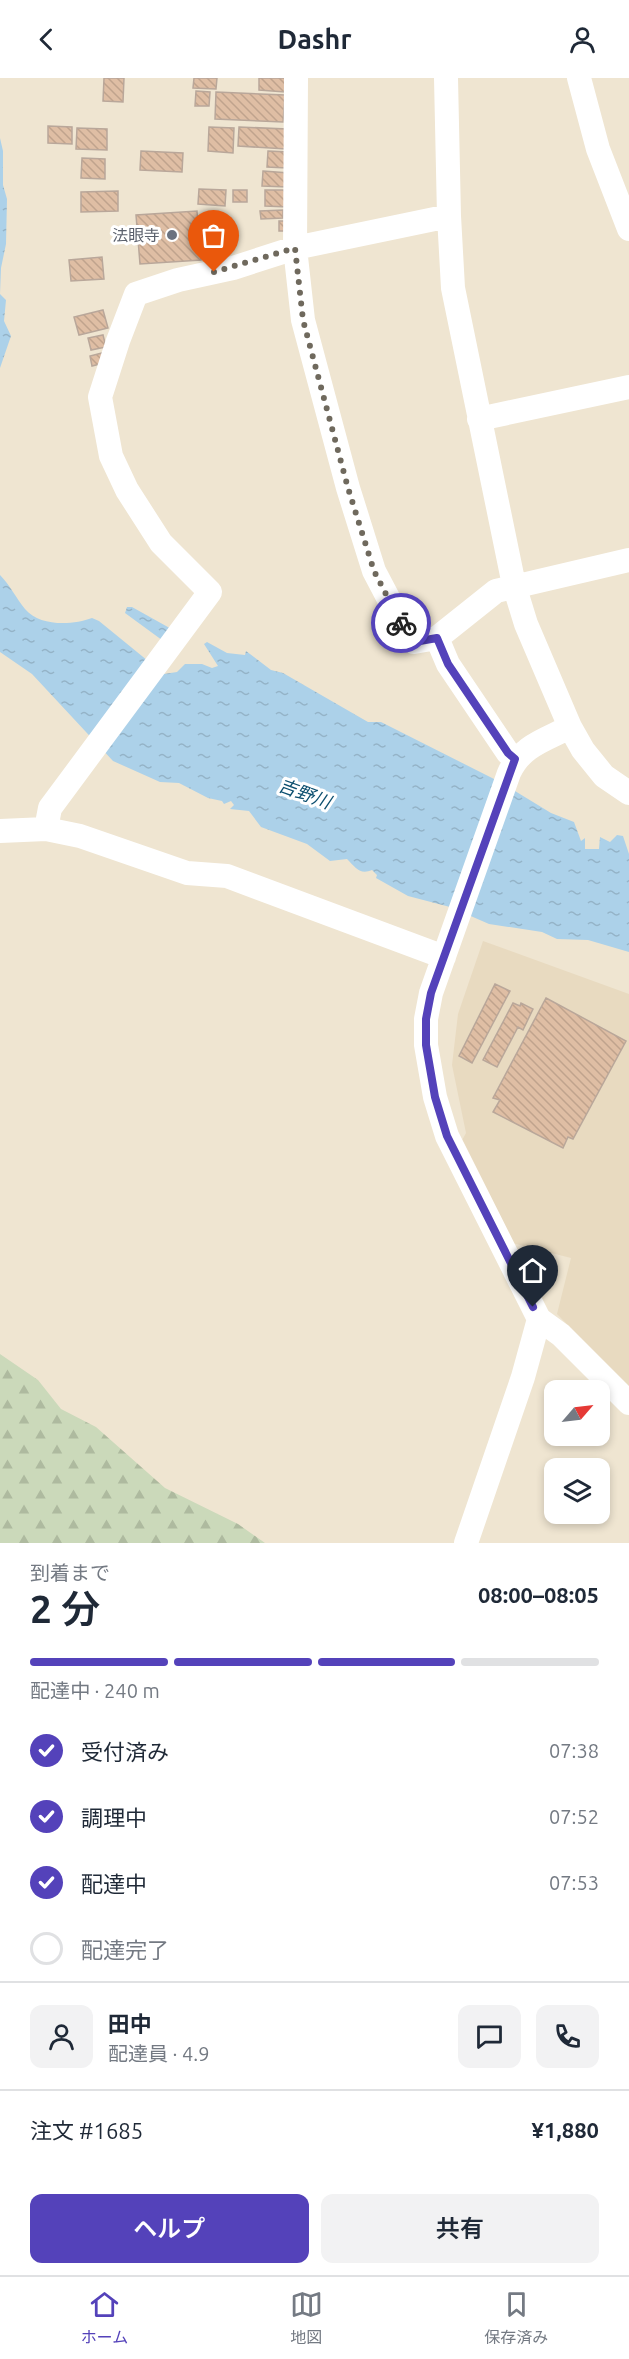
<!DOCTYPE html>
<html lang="ja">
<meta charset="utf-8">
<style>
body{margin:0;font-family:Ubuntu,"Noto Sans JP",sans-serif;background:#f2f2f3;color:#1f2937;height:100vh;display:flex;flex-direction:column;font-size:22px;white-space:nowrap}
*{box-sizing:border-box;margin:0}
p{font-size:20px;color:#747a83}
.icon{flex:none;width:33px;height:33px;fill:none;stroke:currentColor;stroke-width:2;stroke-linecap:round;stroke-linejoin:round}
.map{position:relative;height:1465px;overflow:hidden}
.details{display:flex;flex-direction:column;background:#fff;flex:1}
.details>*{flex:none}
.needle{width:39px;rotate:62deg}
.fabs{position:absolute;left:544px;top:1302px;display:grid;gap:12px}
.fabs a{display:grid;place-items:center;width:66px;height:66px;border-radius:12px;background:#fff;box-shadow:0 3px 9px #0003;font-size:30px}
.pin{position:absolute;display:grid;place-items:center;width:51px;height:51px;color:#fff;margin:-62px -26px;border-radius:50% 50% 50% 0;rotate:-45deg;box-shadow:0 0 6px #0007}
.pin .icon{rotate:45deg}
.courier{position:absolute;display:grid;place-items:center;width:60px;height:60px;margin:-30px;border:4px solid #5442ba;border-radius:50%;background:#fff;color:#222;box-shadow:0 2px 8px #0007}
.head em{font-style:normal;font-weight:600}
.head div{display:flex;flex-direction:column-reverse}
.head{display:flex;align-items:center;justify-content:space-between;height:102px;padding:0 30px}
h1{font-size:39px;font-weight:600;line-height:45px}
.bar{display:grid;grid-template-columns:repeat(4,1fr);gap:9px 6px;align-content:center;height:72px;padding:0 30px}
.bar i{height:8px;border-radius:4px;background:#e0e1e3}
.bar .active{background:#5442ba}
.bar p{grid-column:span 4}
.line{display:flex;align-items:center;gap:15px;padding:0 30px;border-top:2px solid #e0e1e3}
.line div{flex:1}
.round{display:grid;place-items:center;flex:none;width:63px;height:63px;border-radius:12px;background:#f2f2f3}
ol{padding:0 30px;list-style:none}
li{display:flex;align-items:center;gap:18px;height:66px}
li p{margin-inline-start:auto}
li .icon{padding:6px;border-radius:50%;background:#5442ba;color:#fff;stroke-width:4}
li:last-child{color:#747a83}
li i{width:33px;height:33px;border:3px solid #e0e1e3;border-radius:50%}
.button{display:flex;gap:12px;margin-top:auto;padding:12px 30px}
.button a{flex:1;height:69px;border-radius:12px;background:#5442ba;color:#fff;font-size:24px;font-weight:600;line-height:69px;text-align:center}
.button a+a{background:#f2f2f3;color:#1f2937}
header{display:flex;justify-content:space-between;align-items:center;height:78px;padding:0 30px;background:#fff;font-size:27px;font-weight:600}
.menu{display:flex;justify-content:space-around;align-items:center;height:84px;border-top:2px solid #e0e1e3;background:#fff;font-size:16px;color:#747a83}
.menu a{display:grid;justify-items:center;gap:3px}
.menu .active{color:#5442ba}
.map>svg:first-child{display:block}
</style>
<header><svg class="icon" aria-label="back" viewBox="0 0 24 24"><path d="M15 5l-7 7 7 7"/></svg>Dashr<svg class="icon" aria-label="person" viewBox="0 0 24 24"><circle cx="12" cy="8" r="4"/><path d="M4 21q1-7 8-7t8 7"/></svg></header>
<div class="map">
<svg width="629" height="1465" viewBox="0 0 629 1465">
<defs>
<pattern id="forest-firs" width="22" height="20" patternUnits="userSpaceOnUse" patternTransform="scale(1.5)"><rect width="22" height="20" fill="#cbd9ba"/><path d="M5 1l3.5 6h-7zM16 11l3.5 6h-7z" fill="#aeba9f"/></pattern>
<pattern id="water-ripples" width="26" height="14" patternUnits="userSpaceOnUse" patternTransform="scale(1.5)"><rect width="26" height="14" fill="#acd1e9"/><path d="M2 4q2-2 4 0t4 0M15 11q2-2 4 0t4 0" fill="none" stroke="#94b3c7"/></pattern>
<pattern id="building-back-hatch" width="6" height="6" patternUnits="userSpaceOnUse" patternTransform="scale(1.5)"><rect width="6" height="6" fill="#dfbea4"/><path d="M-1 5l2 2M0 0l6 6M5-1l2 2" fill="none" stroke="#c0a38d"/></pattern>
</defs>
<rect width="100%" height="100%" fill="#efe5d1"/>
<!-- built -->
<path fill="#e8dac0" d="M483,863L629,916V1309L557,1236L571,1180L512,1165L461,1064L466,1055L452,987L458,936Z"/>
<!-- forest -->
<path fill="url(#forest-firs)" d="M0,1276L38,1302L61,1331L96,1349L165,1410L238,1446L265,1465H0Z"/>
<!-- water -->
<path fill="url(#water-ripples)" d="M0,60L3,73V107L7,121L6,166L1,190L0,216L6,222L4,243L11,258L0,290Z
M0,497C10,507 16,520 25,531C40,549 73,547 92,540L99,543L164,596L177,594L185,586H202L212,590L218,588L204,566L207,564L227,575L245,577L246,573L271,592L283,595L368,644H381L500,704L551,735L574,744L581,763L585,760V771H599L600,759L610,764L617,757L623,758L629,776V874L588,862L557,861L542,854L489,846L450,829L408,818L376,800L377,797L372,792C360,797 356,790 347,781L330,783L307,766L261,749L249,733L230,731L234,727L231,723L224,726L222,723L208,720L179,705L160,704L113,683L32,596L0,574Z
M127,529H132L175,553L166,565L125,535Z"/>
<!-- building -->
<path fill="url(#building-back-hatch)" stroke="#b9a79a" stroke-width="1.5" d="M104,0H124L123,24L103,23Z
M194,0H217L216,11L193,10Z
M259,0H286L285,14L259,12Z
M196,13L210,14L209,28H195Z
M216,14L285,17L283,44L215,41Z
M48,48L72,49V66L48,65Z
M209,49L234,50L233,75L208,73Z
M239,49L287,51L286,71L238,68Z
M77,50L107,51V72L76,71Z
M141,73L183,75L182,94L140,92Z
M268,73L288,74L287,90L267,89Z
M82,80L105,81V101L81,100Z
M263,93L289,95L288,109L262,108Z
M199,111L226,112L225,128L198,126Z
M233,112H247V124H233Z
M265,112H287L288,129L265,128Z
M118,113V133L81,134V114Z
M283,132V140L261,141L260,133Z
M197,133L198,146H206L208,169H200L201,182L140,186L136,137Z
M279,143H288L289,153H279Z
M222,173L224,180L211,182L210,175Z
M102,179L104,201L71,203L69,182Z
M103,232L108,250L79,257L74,239Z
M103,257L106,269L91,272L88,260Z
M102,275L104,285L92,288L90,278Z
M495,906L510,913L472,985L459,978Z
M546,920L626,963L573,1061L568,1059L563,1070L493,1034L500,1022L493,1020Z
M513,925L520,928L521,925L533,931L523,952L518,949L497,989L483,982Z"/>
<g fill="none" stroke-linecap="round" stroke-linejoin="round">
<!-- minor -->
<path stroke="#fff" stroke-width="24" d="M296,0L295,170L303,242L348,410L374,493L405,552L414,564L437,560L496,513L629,482
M446,0L449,138L453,210L514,507L526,546L570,649L583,672L604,698L629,715
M579,0L598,71L629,151
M479,341L629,309
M437,560L448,586L508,675L515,681
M570,649C545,662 521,668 509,695L431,915L426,941V967L435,1019L447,1058L539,1241L561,1257L629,1325
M46,751L50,730L210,514L161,465L127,412L111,378L100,319L118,263L136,216L178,202L233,190L295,170L449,138
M0,753L46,751L80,758L187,795L227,798L444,879
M466,1465L523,1299L539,1241"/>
</g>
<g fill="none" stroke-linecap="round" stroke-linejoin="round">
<!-- done -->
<path stroke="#6f695d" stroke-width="6" stroke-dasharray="0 10.8" d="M214,194L295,170L303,242L348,410L374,493L401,545"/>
<!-- route -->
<path stroke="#5442ba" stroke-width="8" d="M401,545L414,564L437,560L448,586L508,675L515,681L431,915L426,941V967L435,1019L447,1058L533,1229"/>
</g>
<!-- markers -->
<circle fill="#6b7280" stroke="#fff" stroke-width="2" cx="172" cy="157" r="6"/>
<g text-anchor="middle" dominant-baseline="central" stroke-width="6" stroke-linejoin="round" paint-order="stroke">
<!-- worship labels -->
<g font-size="16" fill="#5b616d" stroke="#fff" text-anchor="end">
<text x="160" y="157">法眼寺</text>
</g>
<!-- water labels -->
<g font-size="18" font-style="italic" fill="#0c4f6f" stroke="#fff">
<text transform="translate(305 715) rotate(20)">吉野川</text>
</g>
</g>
</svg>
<div class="fabs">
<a><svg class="needle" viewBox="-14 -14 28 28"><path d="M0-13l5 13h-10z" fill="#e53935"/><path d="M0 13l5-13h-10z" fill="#747a83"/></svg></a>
<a><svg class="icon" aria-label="layers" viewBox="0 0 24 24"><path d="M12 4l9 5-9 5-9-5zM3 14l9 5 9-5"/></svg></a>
</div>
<div class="pin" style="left:214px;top:194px;background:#ea580c"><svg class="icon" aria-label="bag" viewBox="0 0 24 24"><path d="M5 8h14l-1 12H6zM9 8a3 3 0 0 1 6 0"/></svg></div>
<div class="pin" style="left:533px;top:1229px;background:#1f2937"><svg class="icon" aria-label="home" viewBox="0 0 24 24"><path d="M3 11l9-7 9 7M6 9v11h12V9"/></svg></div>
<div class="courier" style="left:401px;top:545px"><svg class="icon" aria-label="bike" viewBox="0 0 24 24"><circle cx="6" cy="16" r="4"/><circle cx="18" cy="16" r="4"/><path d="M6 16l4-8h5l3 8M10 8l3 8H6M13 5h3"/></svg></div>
</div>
<section class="details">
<div class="head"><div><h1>2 分</h1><p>到着まで</p></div><em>08:00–08:05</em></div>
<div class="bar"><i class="active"></i><i class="active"></i><i class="active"></i><i></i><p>配達中 · 240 m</p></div>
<ol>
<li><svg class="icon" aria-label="check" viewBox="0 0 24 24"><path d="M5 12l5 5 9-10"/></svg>受付済み<p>07:38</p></li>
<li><svg class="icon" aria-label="check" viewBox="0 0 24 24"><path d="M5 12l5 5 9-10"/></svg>調理中<p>07:52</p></li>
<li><svg class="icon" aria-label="check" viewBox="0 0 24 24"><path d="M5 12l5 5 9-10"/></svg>配達中<p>07:53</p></li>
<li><i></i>配達完了</li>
</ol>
<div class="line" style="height:108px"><a class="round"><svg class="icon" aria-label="person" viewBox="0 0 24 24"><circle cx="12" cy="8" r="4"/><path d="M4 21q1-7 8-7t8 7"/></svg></a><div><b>田中</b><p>配達員 · 4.9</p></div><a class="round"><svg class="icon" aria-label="chat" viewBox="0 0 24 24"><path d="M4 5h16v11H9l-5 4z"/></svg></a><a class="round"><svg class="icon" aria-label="phone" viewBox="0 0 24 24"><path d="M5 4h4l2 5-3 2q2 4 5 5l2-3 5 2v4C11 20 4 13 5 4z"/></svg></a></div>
<div class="line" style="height:78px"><div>注文 #1685</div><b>¥1,880</b></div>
<div class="button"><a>ヘルプ</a><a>共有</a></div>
</section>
<nav class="menu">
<a class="active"><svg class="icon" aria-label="home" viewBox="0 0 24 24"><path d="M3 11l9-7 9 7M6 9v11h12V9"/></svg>ホーム</a>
<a><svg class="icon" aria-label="map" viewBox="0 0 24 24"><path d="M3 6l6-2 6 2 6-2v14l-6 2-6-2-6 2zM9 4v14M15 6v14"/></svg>地図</a>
<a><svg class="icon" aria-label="saved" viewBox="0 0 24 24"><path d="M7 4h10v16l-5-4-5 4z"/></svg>保存済み</a>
</nav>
